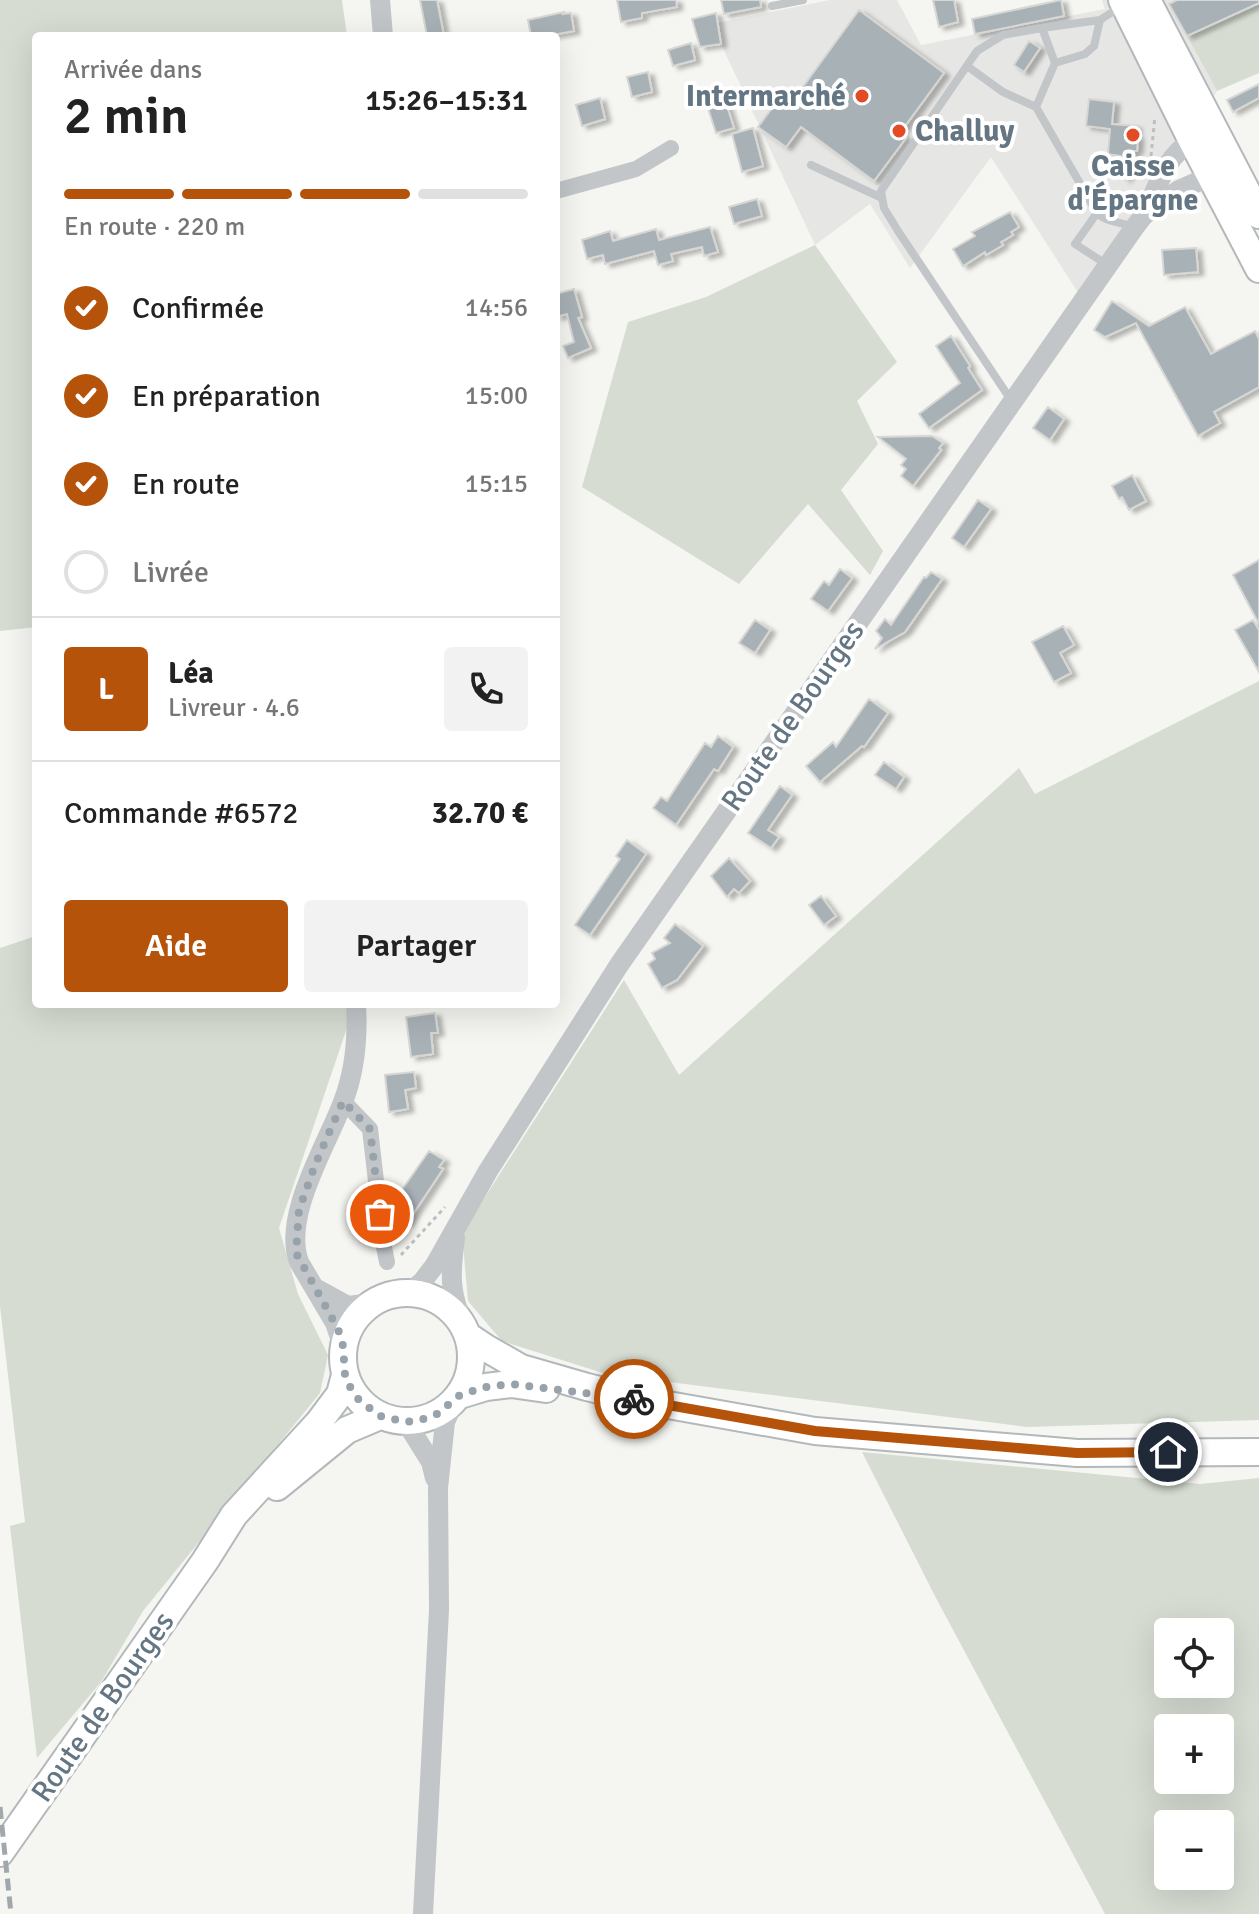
<!DOCTYPE html>
<html lang="fr">
<meta charset="utf-8">
<style>
body{margin:0;font-family:Signika,sans-serif;background:#f2f2f2;color:#222;height:100vh;display:flex;flex-direction:column;font-size:30px;white-space:nowrap}
*{box-sizing:border-box;margin:0}
p{font-size:26px;color:#767676}
.icon{flex:none;width:44px;height:44px;fill:none;stroke:currentColor;stroke-width:2;stroke-linecap:round;stroke-linejoin:round}
.map{position:relative;flex:1;overflow:hidden}
.side{position:absolute;left:32px;top:32px;width:528px;height:976px;display:flex;flex-direction:column;background:#fff;border-radius:8px;box-shadow:0 8px 32px #0002}
.side>*{flex:none}
.buttons{position:absolute;left:1154px;top:1618px;display:grid;gap:16px}
.buttons a{display:grid;place-items:center;width:80px;height:80px;border-radius:8px;background:#fff;box-shadow:0 8px 32px #0002;font-size:40px}
.pin{position:absolute;display:grid;place-items:center;width:68px;height:68px;color:#fff;margin:-34px;border:4px solid #fff;border-radius:50%;box-shadow:0 2px 8px #0007}
.courier{position:absolute;display:grid;place-items:center;width:80px;height:80px;margin:-40px;border:6px solid #b45309;border-radius:50%;background:#fff;color:#222;box-shadow:0 2px 10px #0007}
.head em{font-style:normal;font-weight:600}
.head div{display:flex;flex-direction:column-reverse}
.head{display:flex;align-items:center;justify-content:space-between;height:136px;padding:0 32px}
h1{font-size:52px;font-weight:600;line-height:60px}
.bar{display:grid;grid-template-columns:repeat(4,1fr);gap:12px 8px;align-content:center;height:96px;padding:0 32px}
.bar i{height:10px;border-radius:6px;background:#e0e0e0}
.bar .selected{background:#b45309}
.bar p{grid-column:span 4}
.line{display:flex;align-items:center;gap:20px;padding:0 32px;border-top:2px solid #e0e0e0}
.line div{flex:1}
.round{display:grid;place-items:center;flex:none;width:84px;height:84px;border-radius:8px;background:#f2f2f2}
ol{padding:0 32px;list-style:none}
li{display:flex;align-items:center;gap:24px;height:88px}
li p{margin-inline-start:auto}
li .icon{padding:8px;border-radius:50%;background:#b45309;color:#fff;stroke-width:4}
li:last-child{color:#767676}
li i{width:44px;height:44px;border:4px solid #e0e0e0;border-radius:50%}
.action{display:flex;gap:16px;margin-top:auto;padding:16px 32px}
.action a{flex:1;height:92px;border-radius:8px;background:#b45309;color:#fff;font-size:32px;font-weight:600;line-height:92px;text-align:center}
.action a+a{background:#f2f2f2;color:#222}
.map>svg:first-child{display:block}
</style>
<div class="map">
<svg width="1259" height="1914" viewBox="0 0 1259 1914">
<defs>
<filter id="shadow"><feDropShadow dx="5.5" dy="3" stdDeviation="2" flood-color="#0004"/></filter>
</defs>
<rect width="100%" height="100%" fill="#f5f5f1"/>
<!-- built -->
<path fill="#e6e7e5" d="M830,0H897L921,45L1105,9L1102,0H1259V3L1187,36L1217,91L1088,308L991,157L910,268L870,204L815,245L721,44L717,23Z"/>
<!-- green -->
<path fill="#d6dcd2" fill-rule="evenodd" d="M0,0H342L347,36H36V627L0,631Z
M1259,3V73L1217,91L1187,36Z
M815,245L897,362L857,401L878,444L841,490L883,551L870,575L808,504L739,584L582,487L628,322L706,297Z
M1259,681V1420L1027,1427L606,1374L502,1341L468,1301L462,1233L624,980L679,1075L1019,768L1035,794Z
M36,936V1004H347L349,1022L279,1228L298,1294L328,1355L320,1393L143,1611L101,1682L37,1758L10,1526L25,1522L0,1306V948Z
M862,1452L1200,1484L1259,1478V1914H1105L936,1598ZM1168,1632H1220V1684H1168ZM1220,1728V1780H1168V1728ZM1220,1824V1876H1168V1824Z"/>
<!-- building -->
<path fill="#a8b1b6" stroke="#d6d6d4" stroke-width="2" filter="url(#shadow)" d="M420,0H437L444,36H427Z
M617,0H676L677,7L642,13V18L621,22Z
M721,0H760L761,7L724,14Z
M933,0H954L958,22L939,27Z
M1061,0L1064,16L975,34L972,19Z
M1177,0H1259V3L1187,36L1169,4Z
M859,10L944,73L900,133L906,138L874,181L801,127L786,147L758,127L784,92L794,99Z
M564,12L563,14L571,13L574,31L547,36H531L528,20Z
M716,13L721,44L700,47L692,19Z
M1029,41L1040,48L1024,72L1014,65Z
M691,43L695,60L673,66L668,50Z
M648,72L652,92L632,97L627,77Z
M1259,84V98L1233,112L1227,100Z
M724,97L734,128L716,133L706,102Z
M600,98L605,119L582,126L576,105Z
M1089,99L1114,102L1112,124L1136,126V137H1138L1137,151H1134L1132,168L1125,179L1120,167L1121,156L1108,154L1110,129L1086,126Z
M753,128L763,166L742,172L732,134Z
M757,199L762,216L734,224L729,207Z
M1010,212L1019,227L1011,232L1013,235L1001,242L1003,245L986,255L985,252L963,266L953,249L975,236L972,232Z
M710,227L718,252L704,256L702,247L671,254L673,261L658,265L654,251L605,264L603,255L587,259L582,240L610,231L613,241L656,229L659,240Z
M1196,248L1198,272L1164,275L1162,250Z
M574,289L582,317L578,318L591,348L568,358L563,346L574,342L567,314L556,317V294Z
M1112,301L1149,326L1185,307L1211,354L1255,331L1259,339V387L1214,412L1220,423L1198,436L1136,323L1105,337L1094,330Z
M951,336L970,366L968,368L982,390L929,428L919,414L960,383L936,346Z
M1048,407L1064,419L1050,440L1033,428Z
M932,436L943,443L939,448L941,450L913,486L901,476L906,469L901,465L906,459L878,437Z
M1132,475L1146,501L1129,510L1122,497L1119,499L1112,486Z
M978,500L991,509L964,547L952,538Z
M1259,560V624L1233,575Z
M840,569L852,578L828,611L811,599L824,581L829,585Z
M931,572L942,579L905,632L875,649L882,638L876,631L885,619L891,625L924,577L926,578Z
M755,620L770,630L755,653L739,643Z
M1253,620L1259,630V672L1235,630Z
M1063,626L1074,645L1060,653L1071,673L1054,682L1032,642Z
M869,699L888,713L864,747L862,746L820,782L806,766L833,742L836,747Z
M718,736L733,747L718,771L714,769L676,825L653,808L661,797L667,801L705,743L711,747Z
M884,762L904,777L896,789L875,775Z
M780,786L792,795L768,830L779,837L771,848L748,833Z
M627,840L646,854L590,935L575,925L620,859L616,856Z
M729,858L750,881L739,893L734,889L727,897L711,876Z
M821,896L836,916L824,925L809,905Z
M675,924L703,946L677,980L662,988L648,964L655,959L652,953L670,943L664,938Z
M435,1013L438,1033H431L433,1054L411,1057L406,1017Z
M414,1072L416,1088L405,1090L408,1109L389,1112L385,1075Z
M429,1151L444,1160L439,1167L443,1169L407,1223L395,1215L399,1209L392,1204Z"/>
<g fill="none" stroke-linecap="round" stroke-linejoin="round">
<defs>
<path id="primary" d="M1122,0L1192,141L1259,269
M1147,0L1259,215
M343 1357a64 64 0 1 1 128 0a64 64 0 1 1-128 0Z
M468,1336L486,1348L521,1368L587,1387L640,1400L815,1431L1077,1453L1259,1452
M460,1395L486,1387L511,1384L546,1389
M277,1487L347,1430L380,1416
M0,1853L205,1561L234,1515L319,1422L340,1394L345,1375"/>
</defs>
<!-- primary casing -->
<use href="#primary" stroke="#b3b8bb" stroke-width="30"/>
<!-- path -->
<path stroke="#bcbec0" stroke-width="3" stroke-dasharray="4 4" stroke-linecap="butt" d="M1151,156L1155,116
M401,1255L445,1207"/>
<!-- service -->
<path stroke="#c2c6c9" stroke-width="8" d="M772,6L803,0
M1042,28L1100,20L1120,7
M1055,63L1085,54L1094,46L1100,20
M967,66L1003,92L1036,107
M811,165L882,198
M1097,213L1075,244L1106,264
M1011,400L898,231L884,208L881,191L977,51L1003,35L1042,28L1055,63L1036,107L1097,213C1105,222 1122,222 1133,227"/>
<!-- minor -->
<path stroke="#c2c6c9" stroke-width="16" d="M556,191L636,169L671,148
M343,1101L370,1129L383,1242L387,1262"/>
<!-- tertiary -->
<path stroke="#c2c6c9" stroke-width="20" d="M380,0L383,36
M1146,211C1159,184 1165,157 1192,141
M455,1238C450,1275 449,1293 465,1328
M315,1288L348,1306L373,1303
M409,1293L422,1282L435,1265L488,1171L619,965L1134,228L1144,215L1179,190L1211,176
M343,1346L335,1323L299,1262C282,1216 327,1145 343,1102C355,1071 358,1037 356,1004
M406,1422L431,1462L435,1478
M423,1914L439,1610L438,1488L445,1422L454,1402"/>
<!-- primary -->
<use href="#primary" stroke="#fff" stroke-width="26"/>
<!-- rail -->
<path stroke="#a1a8ad" stroke-width="5" stroke-dasharray="12 6" stroke-linecap="butt" d="M0,1807L11,1914"/>
</g>
<g fill="none" stroke-linecap="round" stroke-linejoin="round">
<!-- done -->
<path stroke="#97a2aa" stroke-width="8" stroke-dasharray="0 14.4" d="M380,1214L370,1129L343,1101L315,1165L299,1210L296,1253L338,1329L343,1346L345,1375L351,1389L359,1400L380,1416L406,1422L421,1420L437,1414L460,1395L486,1387L511,1384L634,1399"/>
<!-- route -->
<path stroke="#b45309" stroke-width="10" d="M634,1399L815,1431L1077,1453L1168,1452"/>
</g>
<!-- markers -->
<g fill="#e44a23" stroke="#fff" stroke-width="3">
<circle cx="862" cy="96" r="8"/>
<circle cx="899" cy="131" r="8"/>
<circle cx="1133" cy="135" r="8"/>
</g>
<g text-anchor="middle" dominant-baseline="central" stroke-width="8" stroke-linejoin="round" paint-order="stroke">
<!-- poi labels -->
<g font-size="30" font-weight="bold" fill="#647683" stroke="#fff" text-anchor="end">
<text x="846" y="96">Intermarché</text>
<text x="915" y="131" text-anchor="start">Challuy</text>
<text x="1133" y="166" text-anchor="middle">Caisse<tspan x="1133" dy="34">d'Épargne</tspan></text>
</g>
<!-- street labels -->
<g font-size="30" fill="#647683" stroke="#fff">
<text transform="translate(793 716) rotate(-55)">Route de Bourges</text>
<text transform="translate(103 1707) rotate(-55)">Route de Bourges</text>
</g>
</g>
</svg>
<div class="buttons">
<a><svg class="icon" aria-label="locate" viewBox="0 0 24 24"><circle cx="12" cy="12" r="6"/><path d="M12 2v4M12 18v4M2 12h4M18 12h4"/></svg></a>
<a>+</a>
<a>−</a>
</div>
<div class="pin" style="left:380px;top:1214px;background:#ea580c"><svg class="icon" aria-label="bag" viewBox="0 0 24 24"><path d="M5 8h14l-1 12H6zM9 8a3 3 0 0 1 6 0"/></svg></div>
<div class="pin" style="left:1168px;top:1452px;background:#1f2937"><svg class="icon" aria-label="home" viewBox="0 0 24 24"><path d="M3 11l9-7 9 7M6 9v11h12V9"/></svg></div>
<div class="courier" style="left:634px;top:1399px"><svg class="icon" aria-label="bike" viewBox="0 0 24 24"><circle cx="6" cy="16" r="4"/><circle cx="18" cy="16" r="4"/><path d="M6 16l4-8h5l3 8M10 8l3 8H6M13 5h3"/></svg></div>
<section class="side">
<div class="head"><div><h1>2 min</h1><p>Arrivée dans</p></div><em>15:26–15:31</em></div>
<div class="bar"><i class="selected"></i><i class="selected"></i><i class="selected"></i><i></i><p>En route · 220 m</p></div>
<ol>
<li><svg class="icon" aria-label="check" viewBox="0 0 24 24"><path d="M5 12l5 5 9-10"/></svg>Confirmée<p>14:56</p></li>
<li><svg class="icon" aria-label="check" viewBox="0 0 24 24"><path d="M5 12l5 5 9-10"/></svg>En préparation<p>15:00</p></li>
<li><svg class="icon" aria-label="check" viewBox="0 0 24 24"><path d="M5 12l5 5 9-10"/></svg>En route<p>15:15</p></li>
<li><i></i>Livrée</li>
</ol>
<div class="line" style="height:144px"><b class="round" style="background:#b45309;color:#fff">L</b><div><b>Léa</b><p>Livreur · 4.6</p></div><a class="round"><svg class="icon" aria-label="phone" viewBox="0 0 24 24"><path d="M5 4h4l2 5-3 2q2 4 5 5l2-3 5 2v4C11 20 4 13 5 4z"/></svg></a></div>
<div class="line" style="height:104px"><div>Commande #6572</div><b>32.70 €</b></div>
<div class="action"><a>Aide</a><a>Partager</a></div>
</section>
</div>
